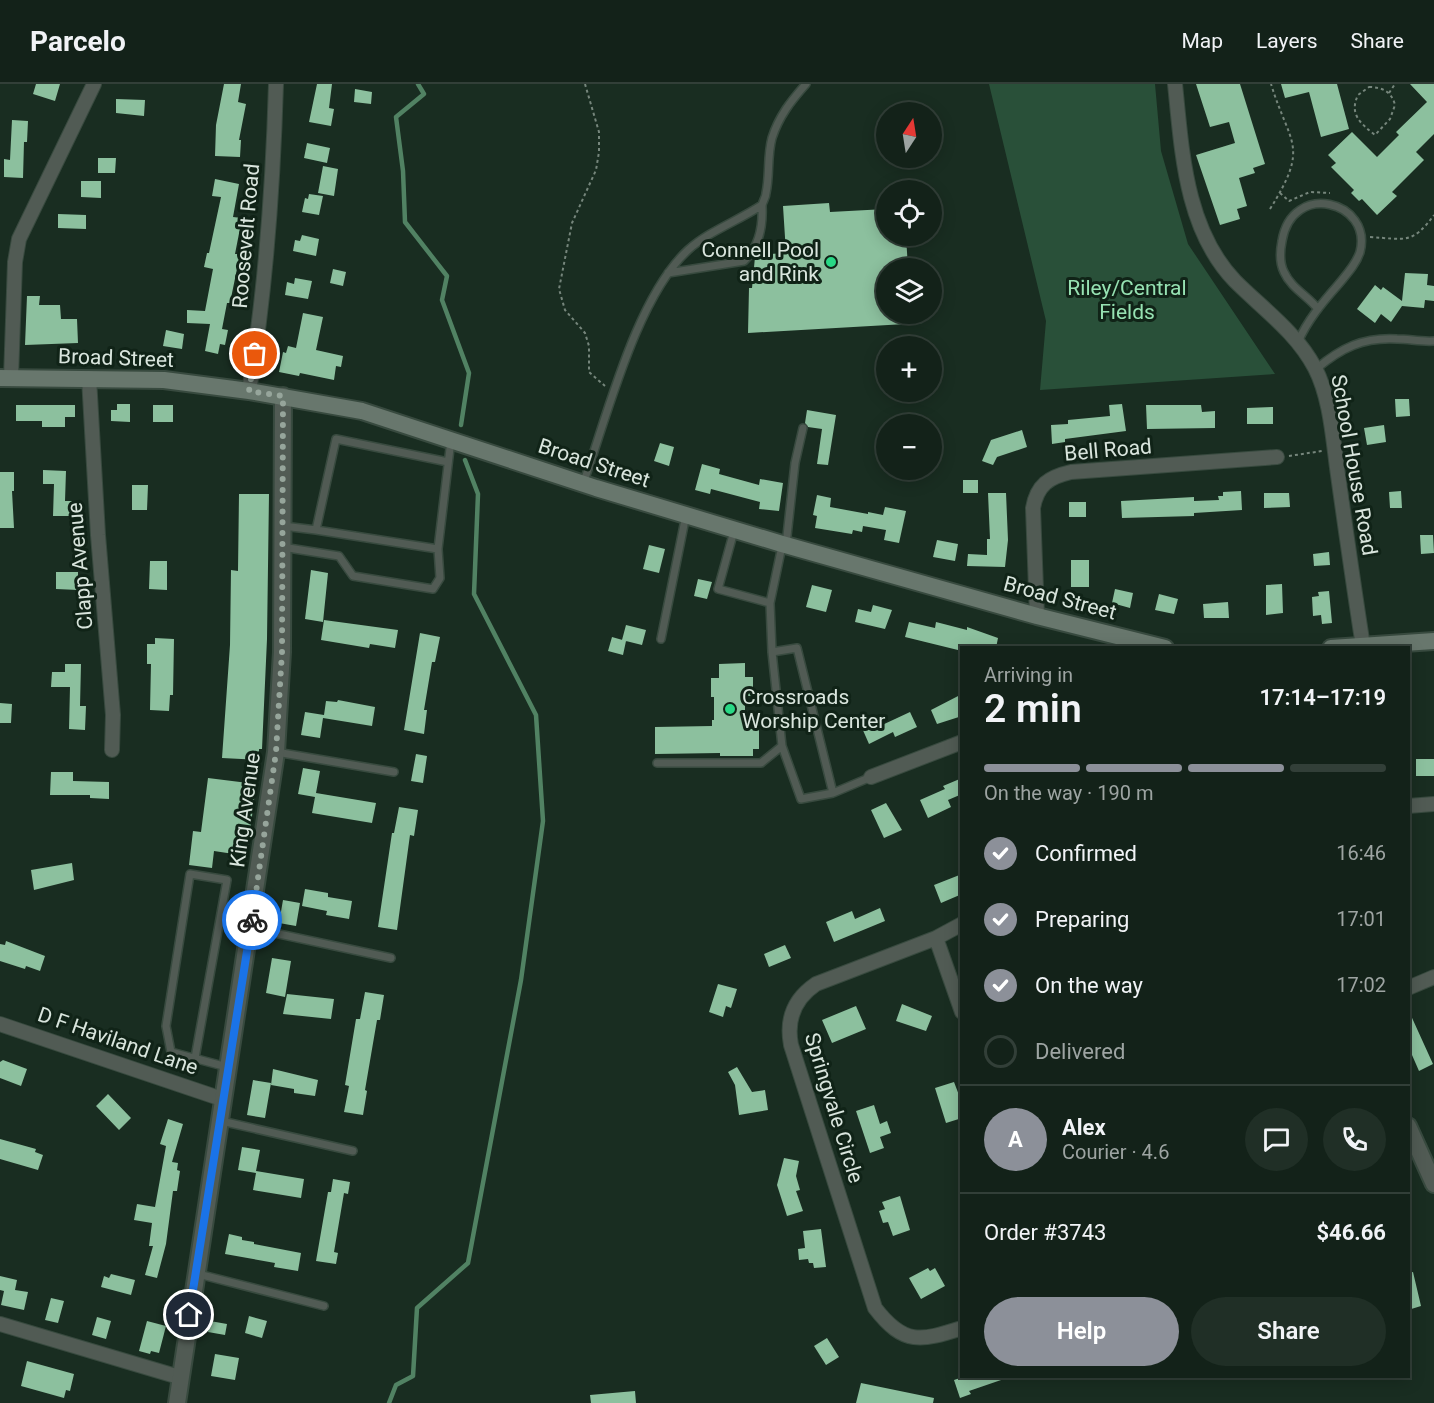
<!DOCTYPE html>
<meta charset="utf-8">
<style>
body{margin:0;font-family:Roboto,sans-serif;background:#202f26;color:#f1f3f6;height:100vh;display:flex;flex-direction:column;font-size:22px;white-space:nowrap}
*{box-sizing:border-box;margin:0}
p{font-size:20px;color:#9da4a2}
.icon{flex:none;width:33px;height:33px;fill:none;stroke:currentColor;stroke-width:2;stroke-linecap:round;stroke-linejoin:round}
.map{position:relative;flex:1;overflow:hidden}
.drawer{position:absolute;left:960px;top:562px;width:450px;height:732px;display:flex;flex-direction:column;background:#132219;border-radius:0px;box-shadow:0 3px 15px #0003,0 0 0 2px #323f38}
.drawer>*{flex:none}
.needle{width:39px;rotate:12deg}
.controls{position:absolute;left:876px;top:18px;display:grid;gap:12px}
.controls a{display:grid;place-items:center;width:66px;height:66px;border-radius:50%;background:#132219;box-shadow:0 3px 15px #0003,0 0 0 2px #323f38;font-size:30px}
.pin{position:absolute;display:grid;place-items:center;width:51px;height:51px;color:#fff;margin:-26px;border:3px solid #fff;border-radius:50%;box-shadow:0 2px 6px #0007}
.courier{position:absolute;display:grid;place-items:center;width:60px;height:60px;margin:-30px;border:4px solid #1a73e8;border-radius:50%;background:#fff;color:#222;box-shadow:0 2px 8px #0007}
.overview em{font-style:normal;font-weight:600}
.overview div{display:flex;flex-direction:column-reverse}
.overview{display:flex;align-items:center;justify-content:space-between;height:102px;padding:0 24px}
h1{font-size:39px;font-weight:600;line-height:45px}
.bar{display:grid;grid-template-columns:repeat(4,1fr);gap:9px 6px;align-content:center;height:72px;padding:0 24px}
.bar i{height:8px;border-radius:4px;background:#323f38}
.bar .current{background:#8c9099}
.bar p{grid-column:span 4}
.line{display:flex;align-items:center;gap:15px;padding:0 24px;border-top:2px solid #323f38}
.line div{flex:1}
.round{display:grid;place-items:center;flex:none;width:63px;height:63px;border-radius:32px;background:#202f26}
ol{padding:0 24px;list-style:none}
li{display:flex;align-items:center;gap:18px;height:66px}
li p{margin-inline-start:auto}
li .icon{padding:6px;border-radius:50%;background:#8c9099;color:#fff;stroke-width:4}
li:last-child{color:#9da4a2}
li i{width:33px;height:33px;border:3px solid #323f38;border-radius:50%}
.primary-button{display:flex;gap:12px;margin-top:auto;padding:12px 24px}
.primary-button a{flex:1;height:69px;border-radius:36px;background:#8c9099;color:#fff;font-size:24px;font-weight:600;line-height:69px;text-align:center}
.primary-button a+a{background:#202f26;color:#f1f3f6}
header{display:flex;align-items:center;gap:36px;box-sizing:border-box;height:84px;padding:0 30px;background:#132219;border-bottom:2px solid #323f38}
header strong{font-size:28px}
nav{display:flex;gap:33px;margin-inline-start:auto;font-size:21px}
.map>svg:first-child{display:block}
</style>
<header>
<strong>Parcelo</strong>
<nav><a>Map</a><a>Layers</a><a>Share</a></nav>
</header>
<div class="map">
<svg width="1434" height="1319" viewBox="0 0 1434 1319">
<rect width="100%" height="100%" fill="#192d21"/>
<!-- green -->
<path fill="#295039" d="M989,0H1155L1161,67L1188,160L1275,290L1040,306L1046,237Z"/>
<g fill="none" stroke-linecap="round" stroke-linejoin="round">
<!-- stream -->
<path stroke="#518263" stroke-width="4.5" d="M418,0L424,10L396,33L403,87L405,138L447,192L442,216L469,289L461,341
M389,1319L396,1301L413,1292L417,1224L468,1179L521,896L543,737L536,631L474,510L478,410L465,376"/>
</g>
<!-- building -->
<path fill="#8cc09e" d="M36,0H60L55,17L33,10Z
M224,0H241L238,18L246,20L239,56H241L240,73L215,72L216,41Z
M317,0H332L329,24L334,25L331,42L309,38Z
M1196,0H1240L1265,80L1253,84L1255,89L1239,94L1247,122L1237,125L1240,135L1220,141L1196,71L1235,59L1229,38L1210,43Z
M1281,0H1337L1349,45L1321,53L1309,8L1285,14Z
M1410,0H1434V50L1416,68L1424,76L1392,108L1397,112L1377,131L1362,115L1359,117L1351,109L1354,106L1331,83L1336,79L1328,71L1352,48L1377,73L1399,51L1396,48L1427,18Z
M355,5L372,8L371,20L354,18Z
M116,15L145,16L144,32L116,29Z
M12,36L28,37L27,58H24L23,94L4,93V75L10,76Z
M307,59L330,64L327,79L304,74Z
M98,74H116L115,89H98Z
M323,82L338,85L334,112L318,109Z
M215,95L239,100L233,133L242,134L235,170H240L230,219H227L222,245L228,246L225,261L220,260L218,270L205,267L210,240L187,239V226L205,227L213,185L204,183L207,169H209L221,113L212,112Z
M81,97H101V114L81,113Z
M309,110L323,112L319,131L302,128L305,114L308,115Z
M829,119L830,128L886,125V152H906L908,184H886V230H923V239L748,249L749,204H752L755,173L756,171L786,169L783,122Z
M58,130L86,131V145L58,144Z
M302,151L319,155L316,172L293,167L295,156L300,157Z
M333,185L346,188L343,202L330,199Z
M1405,189L1428,190L1427,201L1434,202V217L1425,216L1424,224L1402,222L1391,238L1381,230L1375,239L1357,225L1375,201L1381,206L1383,203L1402,217Z
M295,194L312,197L308,215L285,211L287,198L294,200Z
M27,212H40L39,221H60L61,235H77L78,259L25,261Z
M303,229L323,233L316,266L343,272L341,283L336,282L334,296L300,289L299,292L279,288L283,268L286,269L288,262L296,264Z
M166,246L184,250L182,265L163,262Z
M1395,315H1409L1410,332L1396,333Z
M117,320H130V338L111,337V326H117Z
M1122,320L1126,347L1065,355V358L1052,360L1051,341L1068,340V336L1110,332L1109,321Z
M16,321H75V333H65V343H42V337H16Z
M153,321H173V338H153Z
M1146,321H1201L1202,328L1215,327V344L1147,345Z
M1273,323V340H1247V324Z
M807,326L836,331L828,381L817,380L822,345L808,343L805,339Z
M1384,341L1386,358L1367,361L1364,344Z
M1022,346L1027,363L997,373L993,381L982,377L991,356Z
M660,359L674,363L669,382L654,377Z
M702,380L720,385L719,390L759,401L760,395L783,399L779,427L759,425L760,418L711,405L710,410L695,406Z
M43,386L66,387L65,417H72V432H53L54,400H43Z
M0,388H14V407H12L14,444H0Z
M963,396H978V409H963Z
M132,401H148L147,426H132Z
M1241,407L1242,426L1194,429V432L1122,434L1121,417L1194,413V417L1219,416L1218,412H1223V408Z
M1401,407L1402,424H1390L1389,408Z
M988,409H1006L1008,456L1005,483L967,482L968,470L987,471V455H990Z
M1264,409H1289L1290,423L1264,424Z
M239,410H269L267,555L262,665H259V676L222,674L230,561L231,486L238,487Z
M817,411L831,414L830,423L868,430V428L883,431L885,423L906,427L899,459L884,456L886,446L863,442L862,448L853,446L852,450L815,444L817,432L813,431Z
M1069,418H1086V433H1069Z
M1420,451H1433L1434,469L1421,470Z
M937,456L958,460L955,477L933,473Z
M649,461L665,465L659,489L643,485Z
M1329,468L1330,481L1314,482L1313,470Z
M1071,476H1089V503H1071Z
M150,477H167V506L149,505Z
M311,486L328,489L323,538L305,535Z
M56,488H78V506L56,505Z
M698,495L712,498L707,515L694,512Z
M1282,500L1283,529L1266,531V501Z
M812,501L832,506L826,528L806,523Z
M1115,505L1133,509L1130,524L1112,519Z
M1329,507L1332,539L1322,540L1321,531L1313,532L1312,513L1319,512L1318,508Z
M1159,510L1178,515L1174,530L1155,526Z
M1228,518L1229,534H1204L1203,520Z
M873,521L892,526L885,545L855,538L858,525L871,528Z
M324,536L398,546L395,564L370,560L369,564L321,556Z
M909,538L935,544L936,538L967,546V543L998,554L996,564H962V567L905,553Z
M626,541L646,546L642,561L622,556Z
M420,549L440,553L435,578H432L424,626H427L424,650L404,646Z
M612,553L626,557L623,571L608,567Z
M155,554L174,555L173,611H170L169,627L150,626L151,580H147V560H155Z
M745,579V593H753V612H745V641H751V645H759V665H753V672H720V669L655,670V643L712,642V636H714V613H711V594H719V580Z
M65,580H81L80,622H86L85,646L69,645L70,603H51L52,588H65Z
M962,610V632L937,640L931,626Z
M338,616L375,623L372,642L323,634L320,654L301,651L305,628L324,631L326,617L337,618Z
M0,619L12,620L11,639H0Z
M910,628L917,643L895,653L893,648L869,660L862,644L878,636L880,642Z
M416,670L427,672L423,699L411,697Z
M1416,675H1434V692H1416Z
M303,684L320,687L316,709L376,719L372,739L312,729L315,713L298,710Z
M51,688H73V697L109,698V715L90,714V711H50Z
M208,694L256,700L247,772L214,767L212,784L189,781L193,747L201,748Z
M962,694V710L948,716L951,723L928,734L920,716L945,705L943,702Z
M886,719L902,746L884,754L871,726Z
M399,723L418,726L414,752L410,751L397,846L378,843L392,749H394Z
M72,779L74,796L34,806L31,786Z
M962,790V810L941,819L934,801Z
M305,805L328,809V813L352,817L349,835L326,831L327,827L302,822Z
M283,816L300,819L296,842L279,839Z
M880,824L885,837L834,858L826,838L852,827L855,835Z
M6,857L45,872L40,887L26,882L25,885L0,877V860L5,861Z
M785,861L791,874L769,883L764,870Z
M272,874L291,877L285,913L266,909Z
M718,900L737,905L731,924L726,922L723,933L709,928Z
M365,908L384,911L380,936H377L365,1006L367,1007L363,1031L344,1028L349,1002L345,1001L356,935H360Z
M287,910L334,915L331,935L283,930Z
M902,920L932,932L926,947L896,937Z
M856,922L866,945L832,959L822,936Z
M1408,925L1433,980L1419,987L1412,971L1408,973Z
M3,976L27,985L21,1002L0,994V978Z
M737,983L752,1008L765,1006L768,1026L739,1031L735,1001L728,988Z
M273,985L318,996L315,1012L294,1009V1005L271,1001Z
M253,996L271,999L265,1034L247,1031Z
M954,998L962,1019V1034L946,1039L935,1004Z
M108,1010L131,1034L119,1046L96,1022Z
M874,1021L880,1040L887,1037L891,1049L880,1053L884,1064L870,1069L856,1027Z
M168,1035L183,1040L172,1078L178,1079L177,1086L180,1087L177,1107H173L166,1160L157,1194L145,1191L153,1162H149L152,1139L134,1136L137,1120L155,1123L166,1062L160,1060Z
M0,1055L36,1065L35,1068L43,1071L38,1086L0,1075Z
M242,1063L260,1066L256,1087L304,1095L301,1114L253,1106L256,1089L238,1086Z
M784,1074L799,1077L796,1092L800,1106L796,1107L803,1127L787,1132L777,1101Z
M333,1095L350,1098L348,1110L344,1109L334,1168L338,1169L336,1180L316,1177L328,1108H331Z
M900,1112L910,1146L893,1152L888,1138L883,1139L879,1127L885,1125L882,1118Z
M821,1145L826,1183L814,1184L813,1179H809L808,1175L799,1176L798,1165L805,1164L803,1147Z
M229,1150L242,1153V1156L254,1158V1160L301,1169L298,1187L274,1183L275,1179L225,1170Z
M928,1184L930,1187L935,1184L945,1202L921,1215L909,1194Z
M1413,1188L1421,1222L1408,1226V1189Z
M111,1190L135,1196L131,1211L101,1203L104,1192L109,1194Z
M0,1192L17,1196L15,1206L28,1208L24,1226L1,1221L4,1207L0,1206Z
M51,1214L64,1217L58,1239L45,1236Z
M249,1232L267,1237L262,1254L245,1249Z
M97,1233L111,1237L106,1255L92,1251Z
M147,1237L166,1242L159,1269L151,1267L150,1270L139,1267Z
M210,1237L227,1240L225,1251L208,1248Z
M827,1254L839,1273L826,1281L814,1262Z
M215,1270L239,1274L235,1296L211,1292Z
M27,1277L74,1290L70,1307L66,1306L64,1314L21,1302Z
M963,1293H1004V1295L969,1307L971,1310L960,1314L954,1296Z
M861,1299L934,1314L933,1319H856Z
M635,1307L636,1319H591L590,1311Z"/>
<g fill="none" stroke-linecap="round" stroke-linejoin="round">
<defs>
<path id="service" d="M668,189L744,177C759,163 763,142 762,122C762,118 766,114 766,109C770,91 767,72 772,54C779,32 791,17 806,0
M1298,258C1307,237 1322,219 1337,202C1345,192 1356,181 1360,168C1373,117 1292,96 1282,157C1280,167 1279,178 1284,188C1291,204 1308,212 1318,225
M1316,285C1341,264 1363,253 1397,255C1409,255 1421,258 1434,257
M448,378L336,355L316,446L438,465L451,356
M583,400C607,333 636,214 688,166C709,147 738,137 762,121
M283,442L316,446
M734,447L718,505L770,519
M786,461L795,379L803,344
M282,463L339,472L353,492L433,505L440,494L438,465
M661,555L686,431
M772,568L797,564L833,709L801,715L782,662L772,568L770,519L782,462
M276,668L394,688
M657,679H761L782,662
M833,709L871,693
M251,844L391,874
M195,974L227,796L190,790L166,942L171,968L227,983
M221,1037L353,1067
M198,1190L324,1222"/>
<path id="minor" d="M1175,0C1182,67 1185,145 1235,197C1263,225 1296,248 1315,284C1331,315 1333,357 1338,391C1346,448 1354,505 1363,562
M11,294L15,178L19,155L94,0
M89,294L98,451L113,631L112,666
M249,307C266,205 273,103 276,0
M1037,532L1033,424C1037,401 1049,393 1071,388L1277,373
M871,693L962,658
M1408,722L1434,720
M962,840L936,854L816,900C794,915 786,935 791,961L875,1224C904,1262 921,1257 962,1244
M936,854L962,928
M1408,904L1434,893
M0,940L222,1015
M0,1240L179,1293"/>
<path id="tertiary" d="M1408,1042L1434,1100
M177,1319L276,668L282,568L283,312"/>
<path id="secondary" d="M0,294L164,296L249,307L362,327L596,404L782,460L1037,532L1165,564
M1331,564L1434,557"/>
</defs>
<!-- service casing -->
<use href="#service" stroke="#384a3f" stroke-width="10"/>
<!-- minor casing -->
<use href="#minor" stroke="#384a3f" stroke-width="16"/>
<!-- tertiary casing -->
<use href="#tertiary" stroke="#384a3f" stroke-width="20"/>
<!-- secondary casing -->
<use href="#secondary" stroke="#384a3f" stroke-width="20"/>
<!-- path -->
<path stroke="#76867c" stroke-width="2" stroke-dasharray="3 3" stroke-linecap="butt" d="M585,0L599,48V68L596,86L572,139L559,205L565,226L585,249L589,262V288L605,302
M1369,3C1382,3 1392,8 1395,21L1390,35L1375,51C1360,39 1349,30 1358,11Z
M1389,9L1395,0
M1280,109L1289,117L1310,108L1330,109
M1270,125C1310,61 1290,62 1271,0
M1370,153C1405,155 1412,161 1434,131
M1289,372L1322,367"/>
<!-- service -->
<use href="#service" stroke="#515b54" stroke-width="7"/>
<!-- minor -->
<use href="#minor" stroke="#515b54" stroke-width="14"/>
<!-- tertiary -->
<use href="#tertiary" stroke="#515b54" stroke-width="16"/>
<!-- secondary -->
<use href="#secondary" stroke="#68776d" stroke-width="16"/>
</g>
<g fill="none" stroke-linecap="round" stroke-linejoin="round">
<!-- done -->
<path stroke="#96a59b" stroke-width="6" stroke-dasharray="0 10.8" d="M252,836L276,668L282,568L283,312L249,307L255,270"/>
<!-- route -->
<path stroke="#1a73e8" stroke-width="8" d="M189,1231L252,836"/>
</g>
<!-- markers -->
<g fill="#29d885" stroke="#102317" stroke-width="2">
<circle cx="831" cy="178" r="6"/>
<circle cx="730" cy="625" r="6"/>
</g>
<g text-anchor="middle" dominant-baseline="central" stroke-width="6" stroke-linejoin="round" paint-order="stroke">
<!-- street labels -->
<g font-size="21" fill="#d9e5dd" stroke="#102317">
<text transform="translate(246 152) rotate(-85)">Roosevelt Road</text>
<text transform="translate(116 274) rotate(2)">Broad Street</text>
<text transform="translate(1108 366) rotate(-5)">Bell Road</text>
<text transform="translate(594 379) rotate(18)">Broad Street</text>
<text transform="translate(1354 381) rotate(80)">School House Road</text>
<text transform="translate(80 482) rotate(-95)">Clapp Avenue</text>
<text transform="translate(1060 514) rotate(15)">Broad Street</text>
<text transform="translate(245 726) rotate(-82)">King Avenue</text>
<text transform="translate(118 957) rotate(19)">D F Haviland Lane</text>
<text transform="translate(834 1024) rotate(73)">Springvale Circle</text>
</g>
<!-- poi labels -->
<g font-size="21" fill="#d9e5dd" stroke="#102317" text-anchor="end">
<text x="819" y="166">Connell Pool<tspan x="819" dy="24">and Rink</tspan></text>
<text x="742" y="613" text-anchor="start">Crossroads<tspan x="742" dy="24">Worship Center</tspan></text>
</g>
<!-- park labels -->
<g font-size="21" fill="#96e2b2" stroke="#102317">
<text x="1127" y="204">Riley/Central<tspan x="1127" dy="24">Fields</tspan></text>
</g>
</g>
</svg>
<div class="controls">
<a><svg class="needle" viewBox="-14 -14 28 28"><path d="M0-13l5 13h-10z" fill="#e53935"/><path d="M0 13l5-13h-10z" fill="#9da4a2"/></svg></a>
<a><svg class="icon" aria-label="locate" viewBox="0 0 24 24"><circle cx="12" cy="12" r="6"/><path d="M12 2v4M12 18v4M2 12h4M18 12h4"/></svg></a>
<a><svg class="icon" aria-label="layers" viewBox="0 0 24 24"><path d="M12 4l9 5-9 5-9-5zM3 14l9 5 9-5"/></svg></a>
<a>+</a>
<a>−</a>
</div>
<div class="pin" style="left:255px;top:270px;background:#ea580c"><svg class="icon" aria-label="bag" viewBox="0 0 24 24"><path d="M5 8h14l-1 12H6zM9 8a3 3 0 0 1 6 0"/></svg></div>
<div class="pin" style="left:189px;top:1231px;background:#1f2937"><svg class="icon" aria-label="home" viewBox="0 0 24 24"><path d="M3 11l9-7 9 7M6 9v11h12V9"/></svg></div>
<div class="courier" style="left:252px;top:836px"><svg class="icon" aria-label="bike" viewBox="0 0 24 24"><circle cx="6" cy="16" r="4"/><circle cx="18" cy="16" r="4"/><path d="M6 16l4-8h5l3 8M10 8l3 8H6M13 5h3"/></svg></div>
<section class="drawer">
<div class="overview"><div><h1>2 min</h1><p>Arriving in</p></div><em>17:14–17:19</em></div>
<div class="bar"><i class="current"></i><i class="current"></i><i class="current"></i><i></i><p>On the way · 190 m</p></div>
<ol>
<li><svg class="icon" aria-label="check" viewBox="0 0 24 24"><path d="M5 12l5 5 9-10"/></svg>Confirmed<p>16:46</p></li>
<li><svg class="icon" aria-label="check" viewBox="0 0 24 24"><path d="M5 12l5 5 9-10"/></svg>Preparing<p>17:01</p></li>
<li><svg class="icon" aria-label="check" viewBox="0 0 24 24"><path d="M5 12l5 5 9-10"/></svg>On the way<p>17:02</p></li>
<li><i></i>Delivered</li>
</ol>
<div class="line" style="height:108px"><b class="round" style="background:#8c9099;color:#fff">A</b><div><b>Alex</b><p>Courier · 4.6</p></div><a class="round"><svg class="icon" aria-label="chat" viewBox="0 0 24 24"><path d="M4 5h16v11H9l-5 4z"/></svg></a><a class="round"><svg class="icon" aria-label="phone" viewBox="0 0 24 24"><path d="M5 4h4l2 5-3 2q2 4 5 5l2-3 5 2v4C11 20 4 13 5 4z"/></svg></a></div>
<div class="line" style="height:78px"><div>Order #3743</div><b>$46.66</b></div>
<div class="primary-button"><a>Help</a><a>Share</a></div>
</section>
</div>
